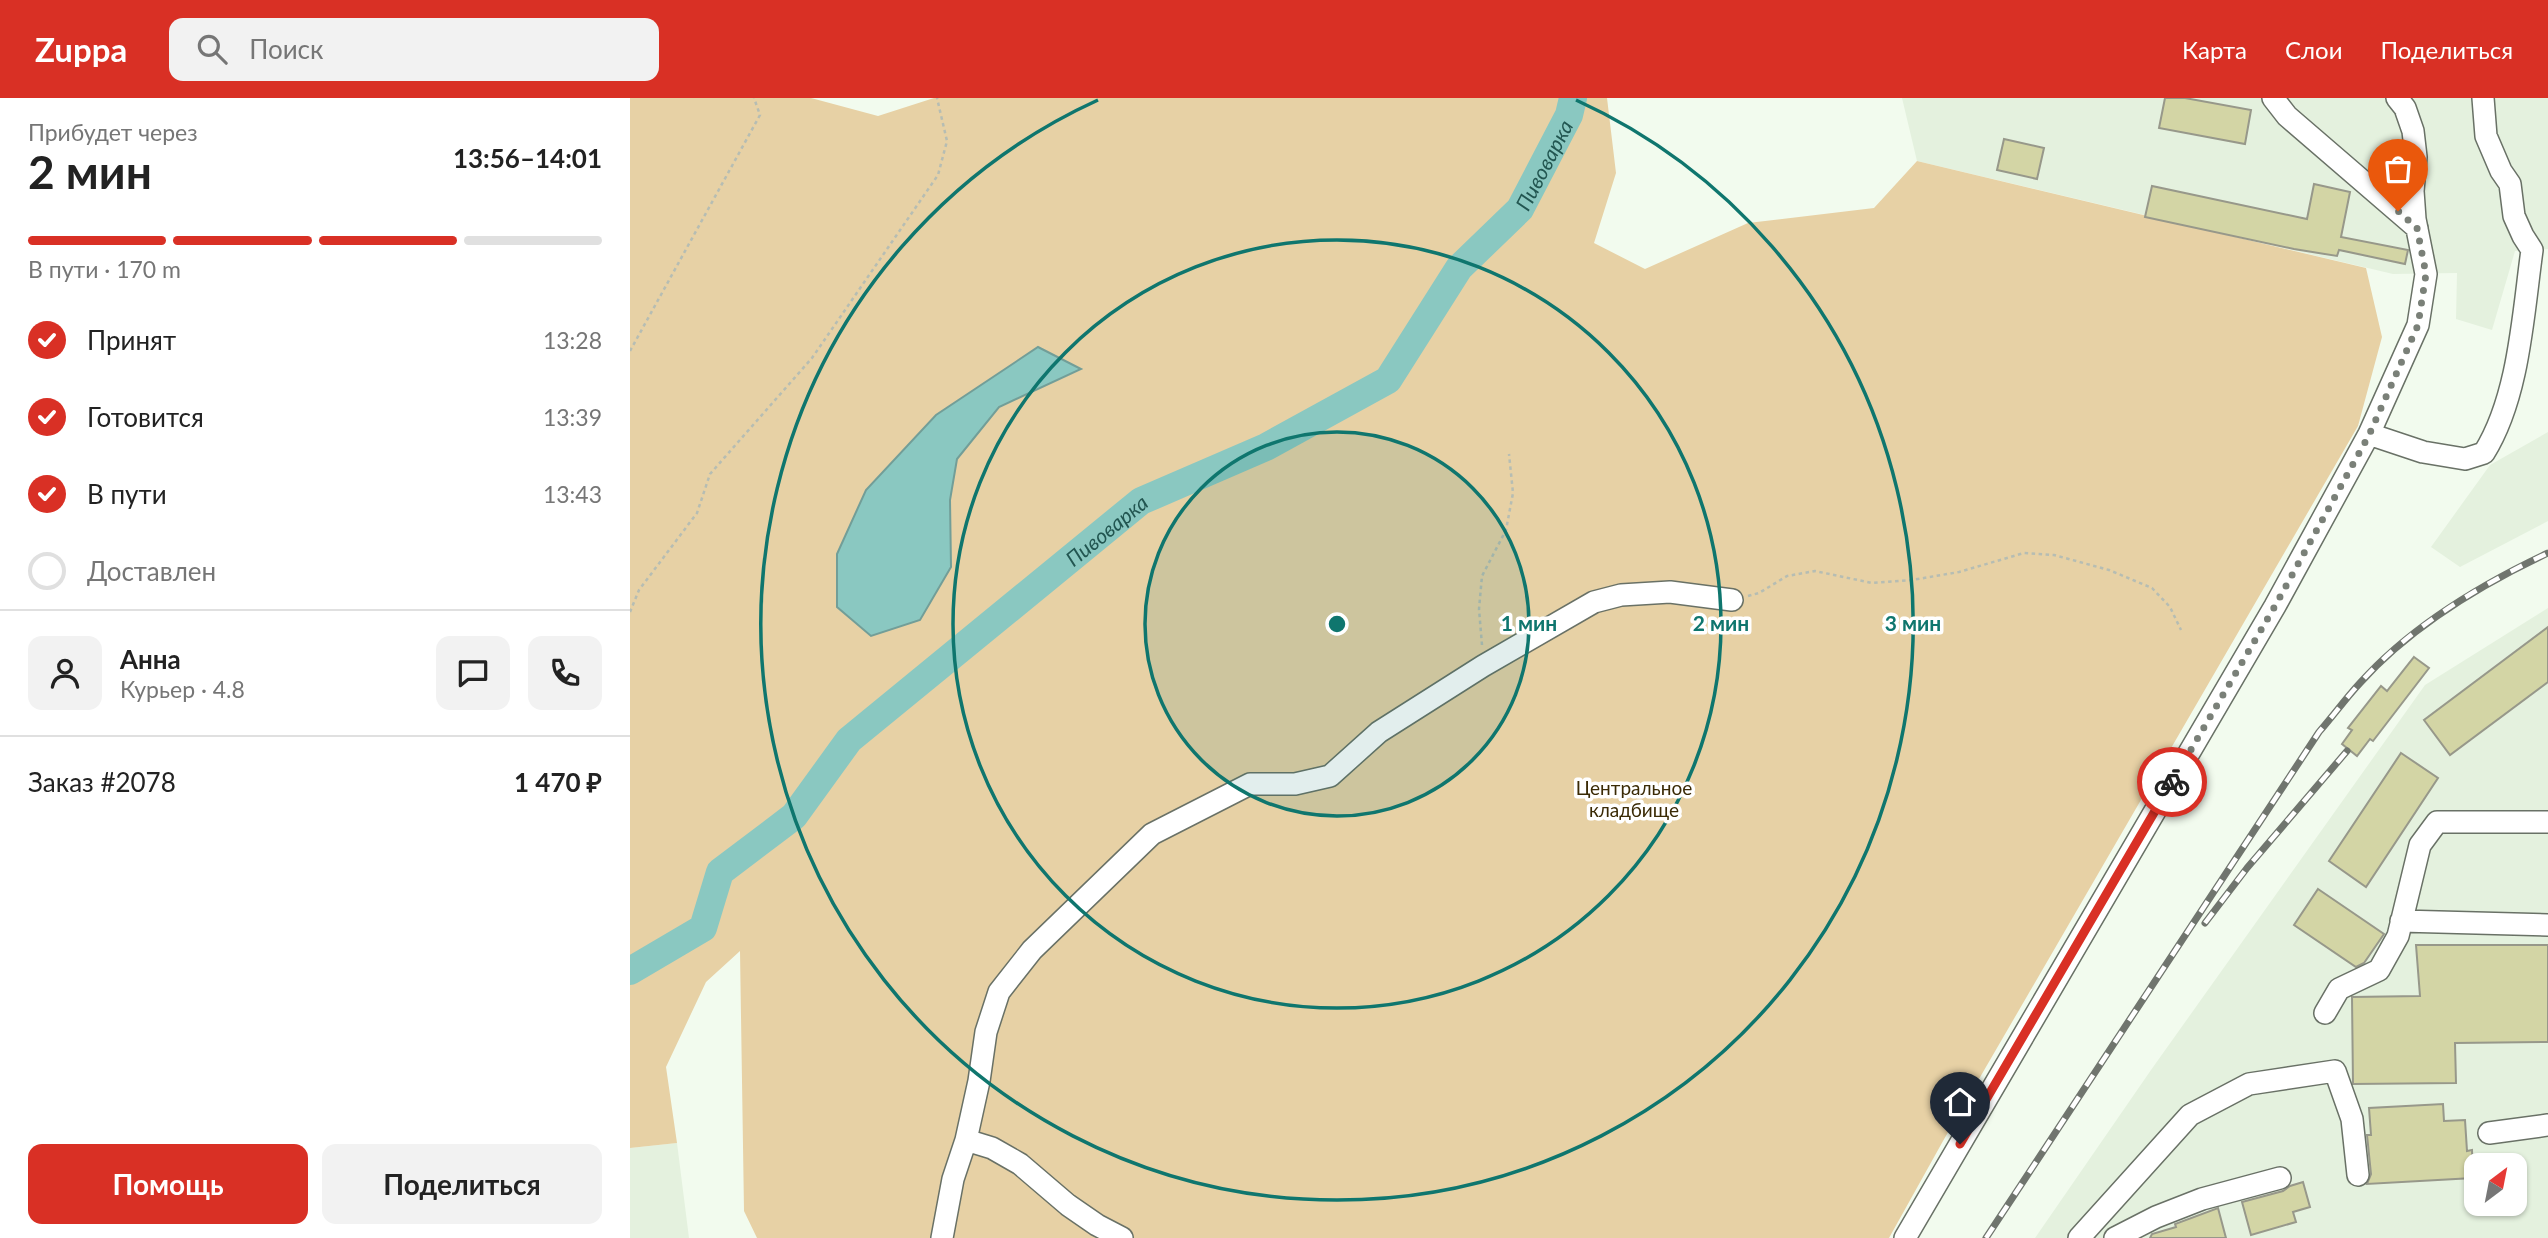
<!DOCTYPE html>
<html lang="ru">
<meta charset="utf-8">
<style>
body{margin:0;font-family:Lato,sans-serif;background:#f2f2f2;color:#222;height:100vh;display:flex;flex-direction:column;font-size:26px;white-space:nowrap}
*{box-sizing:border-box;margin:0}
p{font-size:23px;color:#767676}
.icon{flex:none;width:38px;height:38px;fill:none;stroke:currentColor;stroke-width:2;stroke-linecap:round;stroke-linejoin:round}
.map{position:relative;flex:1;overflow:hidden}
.panel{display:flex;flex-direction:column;background:#fff;width:630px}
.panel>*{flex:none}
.needle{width:46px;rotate:32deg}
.controls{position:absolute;left:1834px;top:1055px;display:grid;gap:14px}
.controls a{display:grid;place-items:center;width:63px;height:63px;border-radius:14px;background:#fff;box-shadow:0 2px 5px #0004;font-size:35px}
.pin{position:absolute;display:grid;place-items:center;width:60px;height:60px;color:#fff;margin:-72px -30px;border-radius:50% 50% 50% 0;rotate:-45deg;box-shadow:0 0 7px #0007}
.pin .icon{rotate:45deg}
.courier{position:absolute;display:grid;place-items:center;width:70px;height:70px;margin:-35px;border:5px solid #d93025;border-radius:50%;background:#fff;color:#222;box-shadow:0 2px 9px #0007}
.summary em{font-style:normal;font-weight:700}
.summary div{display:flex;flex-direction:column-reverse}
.summary{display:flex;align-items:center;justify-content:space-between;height:119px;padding:0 28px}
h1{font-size:46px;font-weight:700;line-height:52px}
.bar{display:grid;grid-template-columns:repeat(4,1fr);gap:10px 7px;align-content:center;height:84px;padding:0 28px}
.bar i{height:9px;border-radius:5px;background:#e0e0e0}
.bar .current{background:#d93025}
.bar p{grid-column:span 4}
.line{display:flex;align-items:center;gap:18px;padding:0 28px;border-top:2px solid #e0e0e0}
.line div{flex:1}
.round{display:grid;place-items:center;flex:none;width:74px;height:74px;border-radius:14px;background:#f2f2f2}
ol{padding:0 28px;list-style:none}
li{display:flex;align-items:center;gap:21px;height:77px}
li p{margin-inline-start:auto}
li .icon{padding:7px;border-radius:50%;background:#d93025;color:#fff;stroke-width:4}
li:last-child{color:#767676}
li i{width:38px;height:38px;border:4px solid #e0e0e0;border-radius:50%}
.primary-button{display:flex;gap:14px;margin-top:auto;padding:14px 28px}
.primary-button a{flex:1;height:80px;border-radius:14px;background:#d93025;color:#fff;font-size:28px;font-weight:700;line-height:80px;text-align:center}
.primary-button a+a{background:#f2f2f2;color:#222}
header{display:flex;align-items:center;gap:42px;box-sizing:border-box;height:98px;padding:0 35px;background:#d93025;color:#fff}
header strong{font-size:33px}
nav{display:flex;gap:38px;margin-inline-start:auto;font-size:24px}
.search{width:490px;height:63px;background:#f2f2f2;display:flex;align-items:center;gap:18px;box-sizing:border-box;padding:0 24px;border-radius:14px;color:#767676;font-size:26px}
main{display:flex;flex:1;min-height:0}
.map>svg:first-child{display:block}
</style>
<header>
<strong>Zuppa</strong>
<div class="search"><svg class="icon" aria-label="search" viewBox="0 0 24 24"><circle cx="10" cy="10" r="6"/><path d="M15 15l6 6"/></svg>Поиск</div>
<nav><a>Карта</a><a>Слои</a><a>Поделиться</a></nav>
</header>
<main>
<section class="panel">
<div class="summary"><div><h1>2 мин</h1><p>Прибудет через</p></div><em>13:56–14:01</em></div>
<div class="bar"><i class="current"></i><i class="current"></i><i class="current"></i><i></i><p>В пути · 170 m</p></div>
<ol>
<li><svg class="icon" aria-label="check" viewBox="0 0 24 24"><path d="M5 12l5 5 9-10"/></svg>Принят<p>13:28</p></li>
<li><svg class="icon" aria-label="check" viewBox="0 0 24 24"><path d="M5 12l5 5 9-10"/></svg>Готовится<p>13:39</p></li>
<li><svg class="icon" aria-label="check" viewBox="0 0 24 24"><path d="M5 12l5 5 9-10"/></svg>В пути<p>13:43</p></li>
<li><i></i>Доставлен</li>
</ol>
<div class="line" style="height:126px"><a class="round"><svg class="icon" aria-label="person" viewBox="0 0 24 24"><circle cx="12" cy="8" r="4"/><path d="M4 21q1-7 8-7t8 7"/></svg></a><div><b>Анна</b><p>Курьер · 4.8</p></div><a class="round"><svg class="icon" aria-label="chat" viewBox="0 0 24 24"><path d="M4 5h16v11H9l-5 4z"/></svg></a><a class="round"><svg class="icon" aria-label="phone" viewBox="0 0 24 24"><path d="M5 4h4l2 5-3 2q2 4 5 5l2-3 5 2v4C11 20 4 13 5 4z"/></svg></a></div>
<div class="line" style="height:91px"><div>Заказ #2078</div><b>1 470 ₽</b></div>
<div class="primary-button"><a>Помощь</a><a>Поделиться</a></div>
</section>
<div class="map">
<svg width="1918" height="1140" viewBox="0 0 1918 1140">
<rect width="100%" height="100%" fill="#f2fbee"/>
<!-- built -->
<path fill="#e4f1de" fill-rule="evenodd" d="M1272,0H1918V151L1885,153L1862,232L1826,221L1827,175L1763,176L1287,63Z
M1918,334V423L1830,469L1801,449L1860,367Z
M1918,510V1140H1405L1521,972L1795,587ZM1846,1068H1885V1106H1846Z
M47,1045L59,1140H0V1050Z"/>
<!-- green -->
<path fill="#e7d1a5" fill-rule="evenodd" d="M0,0H181L248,18L304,0H977L986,75L964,145L1015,171L1118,125L1244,110L1287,63L1736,170L1752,239L1728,328L1313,1043L1259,1140H127L114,1113L110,853L76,884L36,969L47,1045L0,1050ZM408,249L450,272L369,309L327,361L320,402L321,469L290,522L241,538L207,509Z"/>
<!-- water -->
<path fill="#8ac8c1" stroke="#729e98" stroke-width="2" d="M408,249L451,271L369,309L327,361L320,402L321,469L290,522L241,538L207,509V456L236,392L306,317Z"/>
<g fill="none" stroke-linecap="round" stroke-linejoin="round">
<!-- river -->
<path stroke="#8ac8c1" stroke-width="28" id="s1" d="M0,873L73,830L90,774L164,718L219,642L511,403L636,349L758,282L829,170L890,111L939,17L943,0"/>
</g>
<!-- building -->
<path fill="#d3d5a5" stroke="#97988a" stroke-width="2" d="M1535,0H1555L1621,12L1615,46L1529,30Z
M1374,41L1414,50L1407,81L1367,72Z
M1684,86L1720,94L1711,139L1778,152L1775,166L1709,152L1707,158L1664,151L1515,119L1522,88L1677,121Z
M1918,529V584L1820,657L1794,622Z
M1784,559L1799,570L1743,643L1740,641L1727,658L1712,646L1722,632L1718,630L1751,588L1757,593Z
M1771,655L1808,680L1736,789L1699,763Z
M1688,791L1754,836L1734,865L1726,869L1664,827Z
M1786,847H1918V944L1825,945L1826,985L1723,986L1722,899L1790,898Z
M1813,1006L1814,1023L1835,1022L1837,1053L1842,1052L1843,1080L1737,1086L1741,1076L1737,1037H1741L1739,1010Z
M1673,1084L1680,1109L1663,1114L1666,1124L1621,1137L1612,1104L1653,1093L1660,1088Z
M1588,1110L1596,1140H1520L1522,1136L1546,1129L1545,1126Z"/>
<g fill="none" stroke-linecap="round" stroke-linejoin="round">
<defs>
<path id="minor" d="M1643,0L1657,18L1787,130
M1739,336L1793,354L1835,361L1854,355C1889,299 1893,217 1902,152L1893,138L1884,118L1880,86L1871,73L1856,38L1853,0
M1771,823L1918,827
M1695,915L1709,891L1749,872L1768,838L1790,747L1807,724H1918
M1859,1035L1918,1027
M336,1042L362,1050L390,1066L438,1107L467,1127L492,1140
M312,1140L323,1081L336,1042L349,983L356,934L369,894L402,852L522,736L620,686H665L700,678L749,634L853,568L964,504L991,497L1040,494L1102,502
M1275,1140L1645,508L1739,336L1788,227L1796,176L1785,121L1783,93L1786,59L1783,33L1775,10L1767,0
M1449,1140L1560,1017L1619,986L1705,973L1722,1021L1728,1077
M1485,1140L1526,1119L1572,1101L1650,1080"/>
</defs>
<!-- minor casing -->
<use href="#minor" stroke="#697166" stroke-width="24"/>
<!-- path -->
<path stroke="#b6bdb3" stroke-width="2.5" stroke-dasharray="3.5 3.5" stroke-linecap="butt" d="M0,253L130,17L124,0
M1118,498L1129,495L1157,478L1185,473L1242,485L1282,482L1329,474L1394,455L1424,457L1479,472L1522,490L1540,509L1551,532
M0,514L9,492L67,415L80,376L182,260L308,77L317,43L307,0
M852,547L849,511L852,478L876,432L883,395L879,356"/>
<!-- minor -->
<use href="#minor" stroke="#fff" stroke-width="21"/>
<defs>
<path id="rail" d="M1575,825L1617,770L1717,653
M1356,1140L1689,634C1703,618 1716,600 1730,585C1781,528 1850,487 1918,455"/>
</defs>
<!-- rail casing -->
<use href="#rail" stroke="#70756e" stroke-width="7"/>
<!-- rail -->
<use href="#rail" stroke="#fff" stroke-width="4.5" stroke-dasharray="13" stroke-linecap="butt"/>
</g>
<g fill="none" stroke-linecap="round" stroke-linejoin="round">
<!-- done -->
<path stroke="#7a8078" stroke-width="7" stroke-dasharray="0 12.6" d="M1542,684L1645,508L1739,337L1788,227L1796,176L1787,130L1768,113"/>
<!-- route -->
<path stroke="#d93025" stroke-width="9" d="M1330,1046L1542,684"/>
</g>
<!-- distance rings -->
<circle cx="707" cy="526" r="192" fill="#0f766e" fill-opacity=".12"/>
<g fill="none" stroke="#0f766e" stroke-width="3.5">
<circle cx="707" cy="526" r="192"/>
<circle cx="707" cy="526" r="384"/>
<path d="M946 2A576 576 0 1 1 468 2"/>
</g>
<g text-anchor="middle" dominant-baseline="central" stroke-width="7" stroke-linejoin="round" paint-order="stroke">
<!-- park labels -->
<g font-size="19" fill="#3a2a05" stroke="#fff">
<text x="1004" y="689">Центральное<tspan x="1004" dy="22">кладбище</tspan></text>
</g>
<!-- water labels -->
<g font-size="21" font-style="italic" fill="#225651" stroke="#fff">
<text stroke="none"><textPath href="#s1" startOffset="1250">Пивоварка</textPath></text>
<text stroke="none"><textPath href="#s1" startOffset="662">Пивоварка</textPath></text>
</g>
</g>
<circle cx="707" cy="526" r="10" fill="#0f766e" stroke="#fff" stroke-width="3.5"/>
<g font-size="21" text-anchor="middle" font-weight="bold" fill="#0f766e" stroke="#fff" stroke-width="7" stroke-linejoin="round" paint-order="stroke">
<text x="899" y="533">1 мин</text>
<text x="1091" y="533">2 мин</text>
<text x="1283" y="533">3 мин</text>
</g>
</svg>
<div class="controls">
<a><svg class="needle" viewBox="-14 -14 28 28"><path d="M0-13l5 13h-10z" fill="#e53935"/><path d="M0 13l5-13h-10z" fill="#767676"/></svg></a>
</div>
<div class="pin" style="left:1768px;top:113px;background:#ea580c"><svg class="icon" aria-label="bag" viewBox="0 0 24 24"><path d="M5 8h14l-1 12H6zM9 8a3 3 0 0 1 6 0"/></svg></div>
<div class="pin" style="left:1330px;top:1046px;background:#1f2937"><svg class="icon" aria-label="home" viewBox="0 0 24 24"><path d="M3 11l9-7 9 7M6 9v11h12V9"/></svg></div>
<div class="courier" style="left:1542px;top:684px"><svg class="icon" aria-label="bike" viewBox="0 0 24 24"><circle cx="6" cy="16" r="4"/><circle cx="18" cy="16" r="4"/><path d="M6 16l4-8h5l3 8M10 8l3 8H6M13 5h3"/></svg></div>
</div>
</main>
